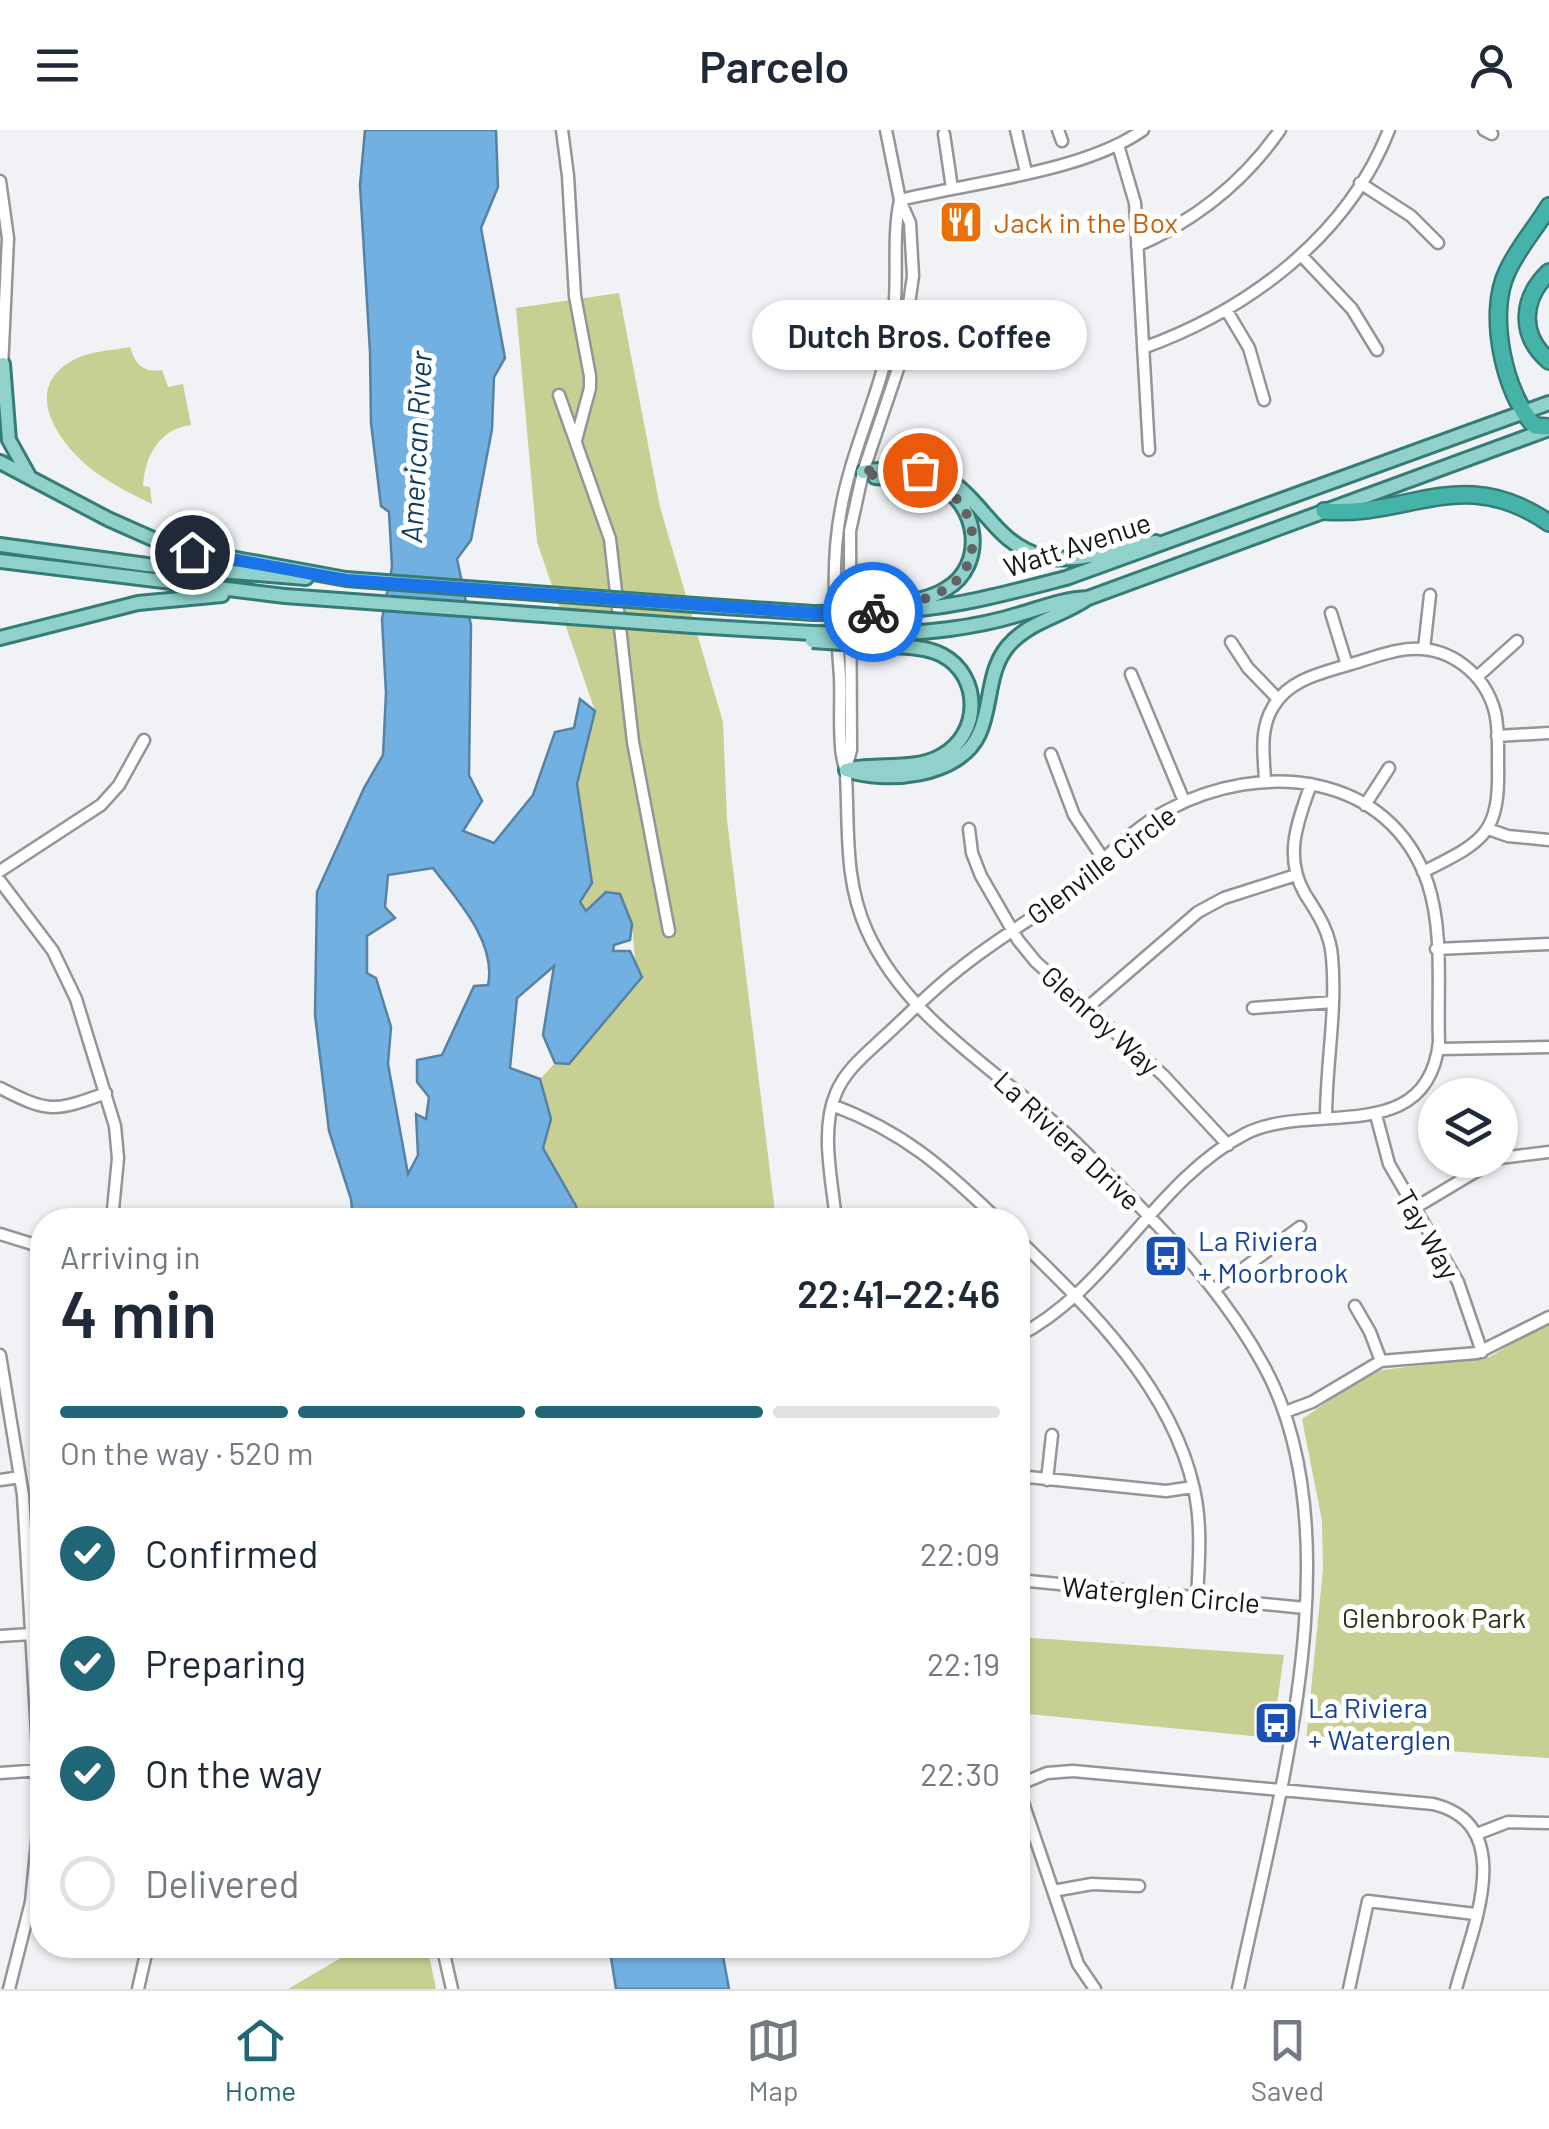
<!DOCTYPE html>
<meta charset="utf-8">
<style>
body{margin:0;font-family:Barlow,sans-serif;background:#f6f6f7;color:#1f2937;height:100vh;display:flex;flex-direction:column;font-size:38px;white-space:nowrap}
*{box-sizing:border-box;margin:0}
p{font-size:32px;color:#747a83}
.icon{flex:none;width:55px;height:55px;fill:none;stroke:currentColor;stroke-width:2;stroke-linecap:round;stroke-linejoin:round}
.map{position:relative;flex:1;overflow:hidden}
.drawer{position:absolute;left:30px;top:1078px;width:1000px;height:750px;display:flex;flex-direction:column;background:#fff;border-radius:40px;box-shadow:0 2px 8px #0004}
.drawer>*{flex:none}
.fabs{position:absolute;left:1418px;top:948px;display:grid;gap:20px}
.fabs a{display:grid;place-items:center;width:100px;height:100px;border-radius:50%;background:#fff;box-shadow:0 2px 8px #0004;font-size:50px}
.pin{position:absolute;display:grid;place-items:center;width:85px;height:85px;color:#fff;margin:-42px;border:5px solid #fff;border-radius:50%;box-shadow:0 2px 10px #0007}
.courier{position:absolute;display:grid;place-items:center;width:100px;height:100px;margin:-50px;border:8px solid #1a73e8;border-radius:50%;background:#fff;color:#222;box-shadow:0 2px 12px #0007}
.bubble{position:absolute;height:70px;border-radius:35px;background:#fff;box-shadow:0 2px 8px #0004;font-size:32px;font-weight:600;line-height:70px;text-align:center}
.summary em{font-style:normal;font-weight:600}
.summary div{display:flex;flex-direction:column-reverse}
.summary{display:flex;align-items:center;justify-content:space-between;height:170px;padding:0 30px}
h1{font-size:65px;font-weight:600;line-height:75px}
.bar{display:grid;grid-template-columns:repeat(4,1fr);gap:15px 10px;align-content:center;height:120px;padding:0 30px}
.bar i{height:12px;border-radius:8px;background:#e0e1e3}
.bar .current{background:#216677}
.bar p{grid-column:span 4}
ol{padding:0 30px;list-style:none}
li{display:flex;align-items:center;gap:30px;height:110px}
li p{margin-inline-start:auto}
li .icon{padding:10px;border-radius:50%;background:#216677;color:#fff;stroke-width:4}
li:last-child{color:#747a83}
li i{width:55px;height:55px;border:5px solid #e0e1e3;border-radius:50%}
header{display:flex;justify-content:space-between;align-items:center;height:130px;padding:0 30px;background:#fff;font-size:45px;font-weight:600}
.tabs{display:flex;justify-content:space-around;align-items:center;height:140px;border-top:2px solid #e0e1e3;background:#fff;font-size:28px;color:#747a83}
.tabs a{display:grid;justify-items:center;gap:5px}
.tabs .current{color:#216677}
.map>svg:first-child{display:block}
</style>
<header><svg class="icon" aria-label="menu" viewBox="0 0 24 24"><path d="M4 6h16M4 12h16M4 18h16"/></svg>Parcelo<svg class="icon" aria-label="person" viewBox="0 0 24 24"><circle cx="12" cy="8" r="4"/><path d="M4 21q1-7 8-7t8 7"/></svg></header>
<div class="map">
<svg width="1549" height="1859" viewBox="0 0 1549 1859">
<rect width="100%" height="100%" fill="#f1f2f5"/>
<!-- green -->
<path fill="#c8cf92" d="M619,163L660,377L723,592L727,690L776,1090H579L576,1076L543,1018L551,989L540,949L555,933H569L641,847L635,831L632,794L586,781L580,772L592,753L577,654L595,581L537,412L516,178Z
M130,217C135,234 143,243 162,240L168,257L183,254L191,295C159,299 145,326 143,356L150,357L152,374C134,365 115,356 98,344C65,321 18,263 70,232C87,221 110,221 130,217Z
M1549,1193V1628L1306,1611L1323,1439L1322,1391L1302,1289L1352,1255L1382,1240L1489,1227Z
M1018,1507L1284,1525L1272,1608L1018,1583Z
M363,1815H427L436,1859H288Z"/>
<!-- water -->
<path fill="#71b0e0" stroke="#5682a4" stroke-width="2.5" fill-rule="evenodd" d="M365,0H496L498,57L481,98L505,228L494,247L492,299L471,410L457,429L471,495L469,645L482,671L463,701L494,713L533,665L555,602L574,598L580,569L595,581L577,654L592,753L580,772L586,781L606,762L620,764L632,794L630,810L614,815L613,821H630L642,847L569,934L555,933L543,905L554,836L517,868L510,938L540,949L551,989L543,1018L576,1076L579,1090H353L351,1069L329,1001L315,885L317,762L364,658L383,625L386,563L382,489L392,437L389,382L381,376L371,293L370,222L360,55ZM433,738C457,770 497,812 488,855L474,856L442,925L417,930V952L429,967L426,989L416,984L418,1025L408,1044L388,934L391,897L376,848L367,843V806L395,788L385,777L388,745Z
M609,1815H721L729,1859H616Z"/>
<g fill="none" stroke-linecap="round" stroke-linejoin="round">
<defs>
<path id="minor" d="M562,0L568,46L575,166L590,246V258L576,310
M1016,0L1026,42
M1058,0L1062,11
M1484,0L1492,4
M944,4L952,58
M1118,15L1135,73L1149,320
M0,51L8,108L2,239
M1360,53L1411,86L1438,113
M900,70C891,112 900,156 892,198C882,261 852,317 841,379C830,437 836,489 840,547C841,570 839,593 841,616C841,626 845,636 846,645C849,700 844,750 867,801C908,893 1004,943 1074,1011C1145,1081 1217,1149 1265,1238C1357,1409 1275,1678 1238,1859
M900,70C973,52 1083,42 1143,0
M1137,116C1196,90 1243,53 1280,0
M1301,125L1352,179L1377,220
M1227,181L1249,218L1264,270
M1143,218C1248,180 1347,107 1389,0
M559,265L610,409L633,612L669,801
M1331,483L1347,535
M1231,512L1248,538L1278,569
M1424,519L1430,465
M1131,544L1184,671
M1477,547L1517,511
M1497,606L1549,603
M1051,624L1074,685L1104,730
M846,639L851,620L850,401L863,342L901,230L913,146L910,93L900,70L886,0
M1265,651C1264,626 1259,600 1273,577C1289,549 1322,543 1351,534C1370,529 1390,520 1410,519C1450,516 1485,544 1495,582C1499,599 1498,618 1498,635C1500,706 1482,712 1423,742
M1311,654C1298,691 1283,726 1305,764C1318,784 1330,802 1332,827C1337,881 1326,934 1326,988
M1365,675L1389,638
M969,699L972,723L981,746L1018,810L1036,832L1163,945L1228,1015
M1488,699L1508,706L1549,710
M0,741L101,675L119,655L144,610
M0,751L53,821L76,869L115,996L118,1028L112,1090
M1436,819L1549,814
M1088,877L1198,782L1224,768L1296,745
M1253,878L1333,872
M1438,919L1549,917
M0,958C49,983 54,982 106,963
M832,975C904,1002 943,1037 998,1090
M1376,985L1389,1034L1458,1152L1482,1222
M1500,1028L1549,1022
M1413,1079L1495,1030
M836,1090C832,1051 820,1000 836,963C846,939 867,923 885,906C909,884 932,860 958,840C987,816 1020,796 1051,775C1092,745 1123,703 1168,680C1260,630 1390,641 1428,754C1444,803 1437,862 1439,912C1427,1019 1311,970 1245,1004C1157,1049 1108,1161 1018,1206
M0,1104L42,1117
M1018,1109C1090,1179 1171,1257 1194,1359C1202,1395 1199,1431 1197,1467
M1214,1160L1300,1097
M1355,1176L1370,1202L1381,1231
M0,1225L23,1365L41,1672L31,1772L9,1859
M1285,1282L1312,1272L1381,1231L1477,1223L1549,1187
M1018,1346L1166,1361L1193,1357
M0,1350L20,1347
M1047,1350L1052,1305
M1018,1450L1305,1478
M0,1506L31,1504
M0,1643L42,1640
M1018,1655L1047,1643L1073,1641L1433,1674C1520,1695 1471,1801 1456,1859
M1018,1658L1078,1834L1095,1859
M1477,1704L1508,1692L1549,1693
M1053,1761L1092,1754L1139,1756
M442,1815L452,1859
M138,1859L148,1815
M1349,1859L1368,1771L1475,1784"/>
<path id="major" d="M3,234L9,310L29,346
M0,332L108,389L171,417L346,449
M863,342C878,339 893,339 909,339C978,341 981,409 1041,426C1075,435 1121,418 1156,412
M875,347C895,349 919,347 938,355C978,373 987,435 946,459C929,470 905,472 886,478
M0,415L147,435L306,448
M0,431L285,466
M695,475L813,483
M874,482C939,482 1004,464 1066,448L1549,273
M693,496L812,503
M874,504C920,504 976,498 1020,484C1044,477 1064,469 1088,468L1549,299
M0,508L138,473L222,465
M850,639C880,633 914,641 941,626C981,605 982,546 942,525C923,515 894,517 873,515
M846,640C885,653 959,648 979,604C992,576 987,541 1008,516C1029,491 1063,486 1088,468"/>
<path id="highway" d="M1549,76C1536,98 1517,119 1507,142C1487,183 1504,265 1535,296L1549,297
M1549,142C1521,169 1519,205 1549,231
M1324,381C1410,388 1462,333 1549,393"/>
</defs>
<!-- minor casing -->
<use href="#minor" stroke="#959598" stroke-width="15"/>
<!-- major casing -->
<use href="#major" stroke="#357c76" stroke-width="18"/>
<!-- highway casing -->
<use href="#highway" stroke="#357c76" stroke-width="20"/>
<!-- minor -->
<use href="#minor" stroke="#fff" stroke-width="10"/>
<!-- major -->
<use href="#major" stroke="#90d1cb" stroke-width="12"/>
<!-- highway -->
<use href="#highway" stroke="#46b3a9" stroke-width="15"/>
<defs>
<path id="major-bridge" d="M346,449L695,475
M285,466L693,496
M813,483L874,482
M812,503L874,504
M812,511L873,515"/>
</defs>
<!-- major-bridge casing -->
<use href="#major-bridge" stroke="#357c76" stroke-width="18" stroke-linecap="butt"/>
<!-- major-bridge -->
<use href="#major-bridge" stroke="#90d1cb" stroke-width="12"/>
</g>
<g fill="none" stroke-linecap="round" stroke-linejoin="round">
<!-- done -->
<path stroke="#636365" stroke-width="10" stroke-dasharray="0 18" d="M873,482C896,475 927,472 947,458C986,434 978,374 939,356C916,345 887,351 862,342L877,339L920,340"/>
<!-- route -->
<path stroke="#1a73e8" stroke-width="12" d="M192,422L346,450L813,483L873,482"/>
</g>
<!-- icons -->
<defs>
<symbol id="restaurant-square" viewBox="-11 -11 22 22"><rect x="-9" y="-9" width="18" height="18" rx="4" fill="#e8710a" stroke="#fff"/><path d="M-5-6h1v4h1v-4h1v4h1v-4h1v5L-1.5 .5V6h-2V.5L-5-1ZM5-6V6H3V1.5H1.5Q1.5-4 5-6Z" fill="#fff"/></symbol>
<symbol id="bus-square" viewBox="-11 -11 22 22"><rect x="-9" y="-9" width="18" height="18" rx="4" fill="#1a4fb4" stroke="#fff"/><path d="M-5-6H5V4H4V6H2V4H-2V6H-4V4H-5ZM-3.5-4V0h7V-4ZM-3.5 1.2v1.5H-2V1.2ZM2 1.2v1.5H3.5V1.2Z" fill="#fff"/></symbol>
</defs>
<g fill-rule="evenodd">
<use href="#restaurant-square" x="936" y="67" width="50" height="50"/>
<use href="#bus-square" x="1141" y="1101" width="50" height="50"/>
<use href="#bus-square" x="1251" y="1568" width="50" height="50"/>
</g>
<g text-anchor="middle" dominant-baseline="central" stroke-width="10" stroke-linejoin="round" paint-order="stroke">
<!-- food labels -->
<g font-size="28" fill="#c56008" stroke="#fff" text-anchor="start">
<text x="994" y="92">Jack in the Box</text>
</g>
<!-- street labels -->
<g font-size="28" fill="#161617" stroke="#fff">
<text transform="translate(1077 414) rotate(-18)">Watt Avenue</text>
<text transform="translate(1101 734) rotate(-37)">Glenville Circle</text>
<text transform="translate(1101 890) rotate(42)">Glenroy Way</text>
<text transform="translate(1068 1010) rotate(43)">La Riviera Drive</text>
<text transform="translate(1428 1104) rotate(60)">Tay Way</text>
<text transform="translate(1161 1464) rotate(5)">Waterglen Circle</text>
</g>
<!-- transit labels -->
<g font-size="28" fill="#164399" stroke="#fff" text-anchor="start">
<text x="1198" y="1110">La Riviera<tspan x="1198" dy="32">+ Moorbrook</tspan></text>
<text x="1308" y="1577">La Riviera<tspan x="1308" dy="32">+ Waterglen</tspan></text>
</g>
<!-- park labels -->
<g font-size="28" fill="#303313" stroke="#fff">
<text x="1434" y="1487">Glenbrook Park</text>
</g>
<!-- water labels -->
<g font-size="30" font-style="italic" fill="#0e3f5f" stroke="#fff">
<text transform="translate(415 317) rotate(-87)">American River</text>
</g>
</g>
</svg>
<div class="fabs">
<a><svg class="icon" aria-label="layers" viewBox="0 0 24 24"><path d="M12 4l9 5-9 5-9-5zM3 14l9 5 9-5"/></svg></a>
</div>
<div class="pin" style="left:920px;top:340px;background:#ea580c"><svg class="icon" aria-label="bag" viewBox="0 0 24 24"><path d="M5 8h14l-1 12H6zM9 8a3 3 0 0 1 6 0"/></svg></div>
<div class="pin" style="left:192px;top:422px;background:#1f2937"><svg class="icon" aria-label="home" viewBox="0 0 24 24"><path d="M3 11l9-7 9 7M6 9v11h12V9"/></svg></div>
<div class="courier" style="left:873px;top:482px"><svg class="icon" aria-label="bike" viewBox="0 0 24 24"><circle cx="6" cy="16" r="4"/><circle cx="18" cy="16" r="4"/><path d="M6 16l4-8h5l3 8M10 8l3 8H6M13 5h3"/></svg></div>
<div class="bubble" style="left:752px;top:170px;width:335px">Dutch Bros. Coffee</div>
<section class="drawer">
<div class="summary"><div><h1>4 min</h1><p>Arriving in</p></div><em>22:41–22:46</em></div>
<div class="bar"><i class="current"></i><i class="current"></i><i class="current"></i><i></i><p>On the way · 520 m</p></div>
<ol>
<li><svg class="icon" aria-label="check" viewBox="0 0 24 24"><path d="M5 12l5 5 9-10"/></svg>Confirmed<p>22:09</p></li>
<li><svg class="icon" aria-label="check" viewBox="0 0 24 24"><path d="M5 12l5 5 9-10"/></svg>Preparing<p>22:19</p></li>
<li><svg class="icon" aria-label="check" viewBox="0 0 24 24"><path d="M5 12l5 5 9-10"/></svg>On the way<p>22:30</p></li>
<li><i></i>Delivered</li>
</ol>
</section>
</div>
<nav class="tabs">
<a class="current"><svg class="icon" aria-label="home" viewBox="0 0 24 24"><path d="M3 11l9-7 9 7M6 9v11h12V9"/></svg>Home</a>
<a><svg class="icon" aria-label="map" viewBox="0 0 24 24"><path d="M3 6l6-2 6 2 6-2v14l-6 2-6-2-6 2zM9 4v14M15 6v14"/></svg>Map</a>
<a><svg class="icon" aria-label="saved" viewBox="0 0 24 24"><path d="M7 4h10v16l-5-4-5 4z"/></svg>Saved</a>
</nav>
